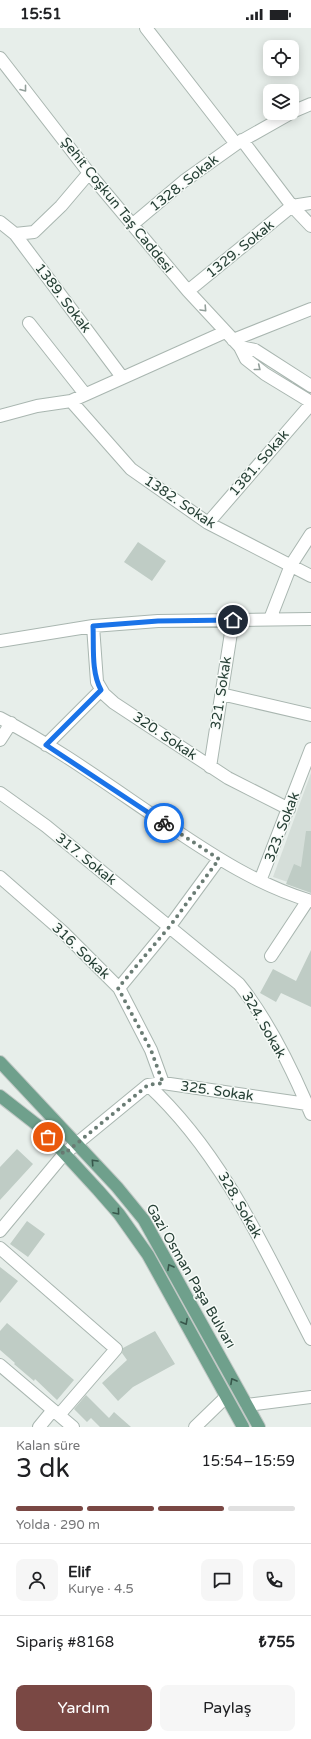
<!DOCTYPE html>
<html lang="tr">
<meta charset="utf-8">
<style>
body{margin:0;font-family:"Varela Round",sans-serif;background:#f6f6f6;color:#202124;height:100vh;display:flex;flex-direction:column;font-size:15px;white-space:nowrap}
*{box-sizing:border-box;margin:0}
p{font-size:13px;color:#757577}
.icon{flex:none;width:22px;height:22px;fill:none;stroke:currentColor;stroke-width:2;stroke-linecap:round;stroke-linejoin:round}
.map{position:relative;height:1399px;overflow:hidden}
.details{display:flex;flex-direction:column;background:#fff;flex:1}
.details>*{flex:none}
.buttons{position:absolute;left:263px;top:12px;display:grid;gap:8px}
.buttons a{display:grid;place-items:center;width:36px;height:36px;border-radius:8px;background:#fff;box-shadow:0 2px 10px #0003;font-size:20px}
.pin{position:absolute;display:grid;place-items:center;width:34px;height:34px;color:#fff;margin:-17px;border:2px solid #fff;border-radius:50%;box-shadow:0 1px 4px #0007}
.courier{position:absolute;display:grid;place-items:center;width:40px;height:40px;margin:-20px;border:3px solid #1a73e8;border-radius:50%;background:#fff;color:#222;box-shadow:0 1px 5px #0007}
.overview em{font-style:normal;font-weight:600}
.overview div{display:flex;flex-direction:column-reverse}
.overview{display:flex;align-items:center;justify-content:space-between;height:68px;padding:0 16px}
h1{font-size:26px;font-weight:600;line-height:30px}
.bar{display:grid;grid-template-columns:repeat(4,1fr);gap:6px 4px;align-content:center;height:48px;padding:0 16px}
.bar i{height:5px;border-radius:3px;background:#e0e0e0}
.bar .on{background:#7a4844}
.bar p{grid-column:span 4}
.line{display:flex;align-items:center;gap:10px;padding:0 16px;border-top:1px solid #e0e0e0}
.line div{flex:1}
.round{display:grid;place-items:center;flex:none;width:42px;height:42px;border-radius:8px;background:#f6f6f6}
.button{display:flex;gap:8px;margin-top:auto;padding:8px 16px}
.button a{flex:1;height:46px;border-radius:8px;background:#7a4844;color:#fff;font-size:16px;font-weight:600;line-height:46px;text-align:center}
.button a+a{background:#f6f6f6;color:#202124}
.status{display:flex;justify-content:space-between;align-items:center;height:28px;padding:0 20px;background:#fff;direction:ltr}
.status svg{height:11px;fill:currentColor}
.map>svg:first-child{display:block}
</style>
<div class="status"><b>15:51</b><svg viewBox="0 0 49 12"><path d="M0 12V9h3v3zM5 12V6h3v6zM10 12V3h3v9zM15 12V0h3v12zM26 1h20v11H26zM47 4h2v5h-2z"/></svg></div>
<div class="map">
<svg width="311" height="1399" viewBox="0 0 311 1399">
<rect width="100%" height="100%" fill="#e7eeea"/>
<!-- built -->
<path fill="#d5ded9" d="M311,745V862L273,849Z"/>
<!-- building -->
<path fill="#bfccc5" d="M138,514L166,533L152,553L124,534Z
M306,803H311V865L286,856L294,836L301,839Z
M311,922V979L281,965L276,974L260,965L273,941L296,953Z
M17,1121L33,1136L0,1172V1139Z
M27,1193L45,1206L28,1229L10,1216Z
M0,1239L18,1253L0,1275Z
M7,1295L74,1352L57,1372L35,1351L34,1353L14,1336L15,1335L0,1322V1303Z
M155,1303L175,1336L133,1359L118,1373L102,1355L127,1332L122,1325L123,1320Z
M86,1367L109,1390L114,1384L131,1399H100L91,1390L87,1394L74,1381Z"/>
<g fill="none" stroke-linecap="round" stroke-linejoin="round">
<defs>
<path id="minor" d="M146,0L236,116
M0,30L89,145L188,263L240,319L246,331L265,346L311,374
M292,84L311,76
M242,112L292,178L311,198
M0,194L15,206L122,349
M133,196L184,153L236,116L291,85
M15,206L34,204L61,178L89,145
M188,263L292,178L311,175
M29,295L85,366
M233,312L311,281
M240,319L255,322L311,358
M71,373L131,441L208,495L311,548
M0,388L37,378L71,373L225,304
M208,495L311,376
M270,591L291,537L311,506
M93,598L97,654L104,666L114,675L228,750L289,781
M0,613L93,598L158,593L311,591
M221,666L311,687
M0,690C60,721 115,762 172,800C215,829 260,858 311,873
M0,712L11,695
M46,717L101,662
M210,739L233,592
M0,765L46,798L239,956C268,992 293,1043 311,1086
M0,849L63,904L119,960L151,1022L163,1055
M260,853L311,721
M271,928L308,872
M119,960L170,898L219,831
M148,1057C223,1126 265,1222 311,1311
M0,1203L64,1126L148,1057L163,1055L307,1076
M0,1220L116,1321L59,1387
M0,1337L53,1382
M247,1377L311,1369
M39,1399L53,1382L73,1399
M195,1399L226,1369"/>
<path id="major" d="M0,1034L117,1159L144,1192L259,1399
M0,1068L41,1100L98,1162L119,1186L148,1227L243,1399"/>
</defs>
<!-- minor casing -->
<use href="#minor" stroke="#a9b6b0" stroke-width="14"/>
<!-- major casing -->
<use href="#major" stroke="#c2c9c6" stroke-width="14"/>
<!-- minor -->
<use href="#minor" stroke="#fff" stroke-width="12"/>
<!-- major -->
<use href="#major" stroke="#6fa08c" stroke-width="12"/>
</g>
<!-- one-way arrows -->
<defs><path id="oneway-chevron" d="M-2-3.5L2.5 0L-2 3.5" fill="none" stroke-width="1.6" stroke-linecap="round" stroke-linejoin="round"/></defs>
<g stroke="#929f9a">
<use href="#oneway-chevron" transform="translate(24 61) rotate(52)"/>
<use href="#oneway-chevron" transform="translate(204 281) rotate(47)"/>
<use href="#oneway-chevron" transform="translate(258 340) rotate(39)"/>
</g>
<g stroke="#38574b">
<use href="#oneway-chevron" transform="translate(94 1134) rotate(-133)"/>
<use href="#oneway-chevron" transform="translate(117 1184) rotate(50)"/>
<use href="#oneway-chevron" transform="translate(170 1239) rotate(-119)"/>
<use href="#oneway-chevron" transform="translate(185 1294) rotate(61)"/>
<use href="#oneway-chevron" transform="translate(233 1353) rotate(-119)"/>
</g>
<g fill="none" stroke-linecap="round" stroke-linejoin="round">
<!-- done -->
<path stroke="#6a7c74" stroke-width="4" stroke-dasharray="0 7.2" d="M48,1109L64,1126L148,1057L163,1055L151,1022L118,960L170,898L219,831L164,795"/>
<!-- route -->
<path stroke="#1a73e8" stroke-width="5" d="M164,795L46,717L101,662C91,644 94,618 93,598L158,593L233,592"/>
</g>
<g text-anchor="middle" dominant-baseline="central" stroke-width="3" stroke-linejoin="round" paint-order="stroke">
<!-- street labels -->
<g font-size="14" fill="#263f35" stroke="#f7fbf8">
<text transform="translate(184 155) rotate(-38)">1328. Sokak</text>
<text transform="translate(117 177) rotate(51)">Şehit Coşkun Taş Caddesi</text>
<text transform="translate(240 221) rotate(-39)">1329. Sokak</text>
<text transform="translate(63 270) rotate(53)">1389. Sokak</text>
<text transform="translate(259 435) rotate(-49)">1381. Sokak</text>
<text transform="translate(180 474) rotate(34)">1382. Sokak</text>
<text transform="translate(221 665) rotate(-81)">321. Sokak</text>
<text transform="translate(165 708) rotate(34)">320. Sokak</text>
<text transform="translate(282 799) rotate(-69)">323. Sokak</text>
<text transform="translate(86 831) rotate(39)">317. Sokak</text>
<text transform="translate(81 923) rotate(44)">316. Sokak</text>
<text transform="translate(264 997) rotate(60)">324. Sokak</text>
<text transform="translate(217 1063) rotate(8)">325. Sokak</text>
<text transform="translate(240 1177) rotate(60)">328. Sokak</text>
<text transform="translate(191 1248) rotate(60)">Gazi Osman Paşa Bulvarı</text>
</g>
</g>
</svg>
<div class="buttons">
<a><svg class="icon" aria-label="locate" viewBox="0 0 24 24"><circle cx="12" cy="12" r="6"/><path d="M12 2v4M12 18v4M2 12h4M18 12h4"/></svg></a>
<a><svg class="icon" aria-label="layers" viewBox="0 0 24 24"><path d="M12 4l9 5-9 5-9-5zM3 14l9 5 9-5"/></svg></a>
</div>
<div class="pin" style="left:48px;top:1109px;background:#ea580c"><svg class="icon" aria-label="bag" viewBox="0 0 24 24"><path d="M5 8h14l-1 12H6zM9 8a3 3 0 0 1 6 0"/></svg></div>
<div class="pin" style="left:233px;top:592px;background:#1f2937"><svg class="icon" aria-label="home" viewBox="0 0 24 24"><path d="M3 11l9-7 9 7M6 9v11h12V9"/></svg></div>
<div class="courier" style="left:164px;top:795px"><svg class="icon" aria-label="bike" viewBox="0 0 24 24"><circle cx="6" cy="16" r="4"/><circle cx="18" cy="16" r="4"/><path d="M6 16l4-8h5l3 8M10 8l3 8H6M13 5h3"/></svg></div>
</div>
<section class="details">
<div class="overview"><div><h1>3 dk</h1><p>Kalan süre</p></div><em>15:54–15:59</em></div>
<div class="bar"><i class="on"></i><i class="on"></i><i class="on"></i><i></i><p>Yolda · 290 m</p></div>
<div class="line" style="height:72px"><a class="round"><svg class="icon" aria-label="person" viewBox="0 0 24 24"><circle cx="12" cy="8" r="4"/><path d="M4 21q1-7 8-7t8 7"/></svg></a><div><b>Elif</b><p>Kurye · 4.5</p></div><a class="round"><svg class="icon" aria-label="chat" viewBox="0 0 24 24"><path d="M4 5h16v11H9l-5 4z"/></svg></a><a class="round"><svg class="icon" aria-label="phone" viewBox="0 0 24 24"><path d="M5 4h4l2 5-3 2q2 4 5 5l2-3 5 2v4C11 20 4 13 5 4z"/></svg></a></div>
<div class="line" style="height:52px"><div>Sipariş #8168</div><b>₺755</b></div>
<div class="button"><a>Yardım</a><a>Paylaş</a></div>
</section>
